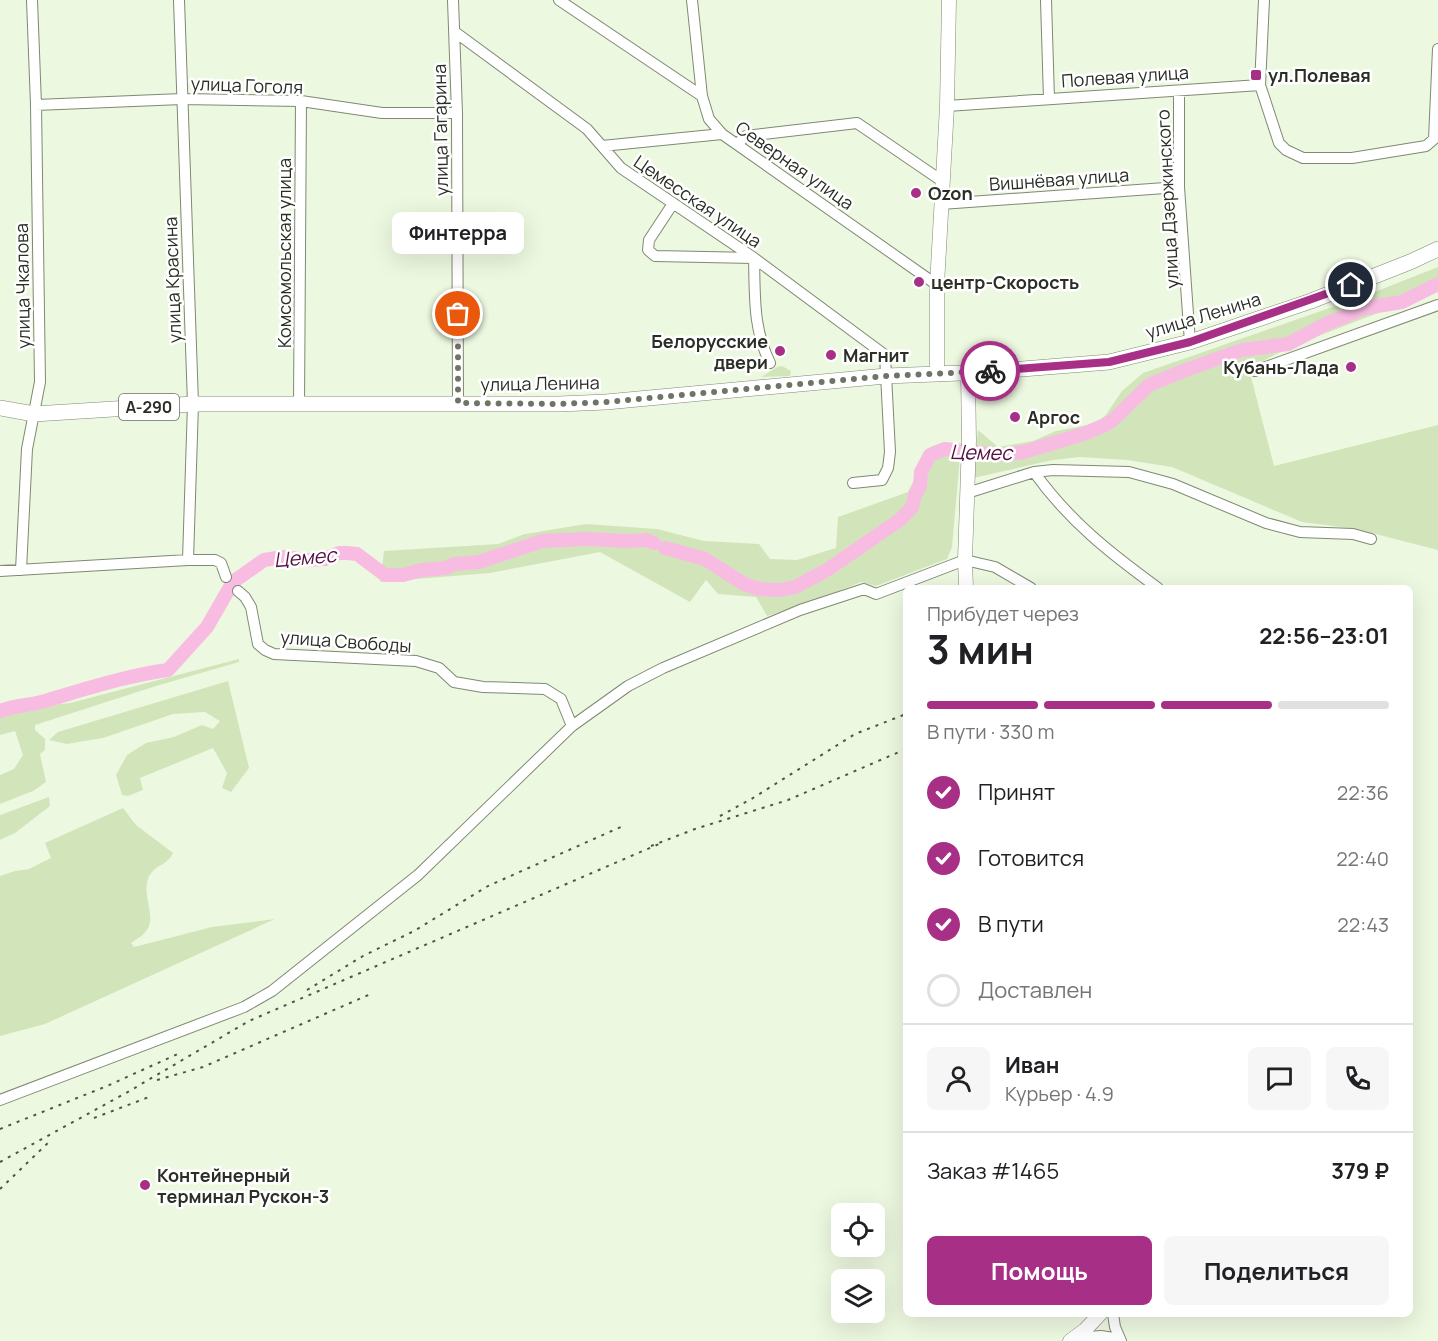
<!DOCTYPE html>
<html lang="ru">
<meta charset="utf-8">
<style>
body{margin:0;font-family:Manrope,sans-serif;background:#f6f6f6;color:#202124;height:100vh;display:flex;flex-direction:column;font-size:22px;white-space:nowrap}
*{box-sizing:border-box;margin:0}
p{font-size:20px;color:#757577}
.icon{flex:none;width:33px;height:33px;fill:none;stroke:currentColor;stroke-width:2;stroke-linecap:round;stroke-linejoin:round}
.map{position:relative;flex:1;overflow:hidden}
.side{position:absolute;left:903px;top:585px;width:510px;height:732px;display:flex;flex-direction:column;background:#fff;border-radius:9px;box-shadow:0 6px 24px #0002}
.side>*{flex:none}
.tools{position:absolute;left:831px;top:1203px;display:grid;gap:12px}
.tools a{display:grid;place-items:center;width:54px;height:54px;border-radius:9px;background:#fff;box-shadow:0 6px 24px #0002;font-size:30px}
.pin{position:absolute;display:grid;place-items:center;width:51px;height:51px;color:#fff;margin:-26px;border:3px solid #fff;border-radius:50%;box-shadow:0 2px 6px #0007}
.courier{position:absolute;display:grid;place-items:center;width:60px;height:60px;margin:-30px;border:4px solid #a72f86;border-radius:50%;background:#fff;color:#222;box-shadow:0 2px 8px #0007}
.bubble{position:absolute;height:42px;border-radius:9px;background:#fff;box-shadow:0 6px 24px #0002;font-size:20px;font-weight:700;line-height:42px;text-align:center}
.overview em{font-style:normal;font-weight:700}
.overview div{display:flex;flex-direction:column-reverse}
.overview{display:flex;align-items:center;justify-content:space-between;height:102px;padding:0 24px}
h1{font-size:39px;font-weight:700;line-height:45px}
.bar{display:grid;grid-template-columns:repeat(4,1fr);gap:9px 6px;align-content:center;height:72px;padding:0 24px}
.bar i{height:8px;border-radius:4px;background:#e0e0e0}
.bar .selected{background:#a72f86}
.bar p{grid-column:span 4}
.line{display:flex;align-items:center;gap:15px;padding:0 24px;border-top:2px solid #e0e0e0}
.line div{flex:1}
.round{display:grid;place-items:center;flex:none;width:63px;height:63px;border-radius:9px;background:#f6f6f6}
ol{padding:0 24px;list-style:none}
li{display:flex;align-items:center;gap:18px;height:66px}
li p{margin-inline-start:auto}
li .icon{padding:6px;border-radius:50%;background:#a72f86;color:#fff;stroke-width:4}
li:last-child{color:#757577}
li i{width:33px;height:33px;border:3px solid #e0e0e0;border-radius:50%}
.action{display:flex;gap:12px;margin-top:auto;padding:12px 24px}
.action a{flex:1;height:69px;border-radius:9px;background:#a72f86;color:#fff;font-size:24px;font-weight:700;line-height:69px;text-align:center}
.action a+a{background:#f6f6f6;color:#202124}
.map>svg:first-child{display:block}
</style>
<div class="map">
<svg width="1438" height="1341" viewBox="0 0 1438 1341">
<rect width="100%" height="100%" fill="#edf8e0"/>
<!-- green -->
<path fill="#d2e5ba" d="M1438,267V290L1287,348L1249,369L1274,466L1438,425V550L1356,529L1302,522L1172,467L1127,460L1080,457L1053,460L973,478L978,430L998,447L1033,441L1056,431L1093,424L1105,416L1122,391L1143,373L1367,295Z
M782,366L791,371L790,376L761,377L777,367Z
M944,442L961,445L952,547L947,559L876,586L861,582L819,599L767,616L756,597L718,594L706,580L690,602L600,552L490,573L380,582L384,551L498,544L525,534L586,524L657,529L704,541L759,544L770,559L797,560L836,548L838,517L908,492L930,447Z
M239,659V662L156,686L35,725V730L45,739V750L40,754L46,782L33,791L0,804V775L14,769L23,755L15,731L0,735V715L14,709L70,703Z
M228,681L249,768L231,792L222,788L227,773L213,748L140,778L143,790L128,796L122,795L116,775L127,755L146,743L174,737L202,725L213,729L220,721L205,712L173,714L103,738L67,744L49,740L58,732Z
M49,797L50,806L15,833L0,840V815Z
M123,808L136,825L173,853C166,866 160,863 152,872C137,890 159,916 146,931C143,936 136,939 131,943L134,947L212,927L275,919L45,1024L0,1036V876L15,871L29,869L51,858L45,843Z"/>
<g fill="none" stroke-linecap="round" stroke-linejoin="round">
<!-- river -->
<path stroke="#f8bce2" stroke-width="14" d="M665,548L705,559L744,584L759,589L780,590L795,587L827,570L901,519L912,507L915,495L920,486L921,472L930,455L945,449L1000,455L1024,452L1086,433L1105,425L1113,420L1149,385L1183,371L1242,350L1288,344L1326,324L1365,308L1402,302L1438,284
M0,711C15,705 26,706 41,702C83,690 124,676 168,670L207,627L233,582L264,560L283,557L308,560L325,559L339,553H347L357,554L385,575H403L421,570L446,568L454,564L479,562L542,541L586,539L626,541L646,540L654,543"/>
<defs>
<path id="minor" d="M179,0L193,404L188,560
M453,0L457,113L458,403
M559,0L702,96L709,119L722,134L937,285
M692,0L702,96
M1046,0L1049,99
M1264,0L1260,85L1279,143L1286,150L1303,158H1352L1426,146L1434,139L1438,49
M455,32L587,129L621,168L754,258L885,355L890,452L888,468L882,480L853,483
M1179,91V187L1190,342
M36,105L182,99L301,101L382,113H457
M947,106L1260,85
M737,144L746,136L857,123L942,181
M602,146L722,134
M941,204L1179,187
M672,205L649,240L648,250L655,256L754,258C755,297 753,328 770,363
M1255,371L1438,305
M299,404L301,101
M1034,472C1069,521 1110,553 1158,588
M967,493L1034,472L1053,470L1129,472L1173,484L1266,523L1300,532L1353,534L1371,539
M21,570L27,449L40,382L36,105L32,0
M0,571L188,560H215L221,563L226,577
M238,591L245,597L251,607L258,644L265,650L274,654L416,661L439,668L454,682L483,687L545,689L561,699L572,726
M0,1100L244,1007L272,991L418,875L572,726L628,686L663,668L800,610L864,589L876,594L965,560L995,567L1031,588
M1113,1314L1115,1327L1121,1341
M1076,1338L1101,1336L1114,1338"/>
<path id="major" d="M937,374V285L947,106L949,0
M966,588L965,560L969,441L968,373
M1070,1341L1085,1330L1100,1314"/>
<path id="highway" d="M0,408L34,414L193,404H559L606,402L886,376L985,372L1109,362L1190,342L1311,301L1410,262L1438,249"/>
</defs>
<!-- minor casing -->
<use href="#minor" stroke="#7f8973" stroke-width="12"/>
<!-- major casing -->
<use href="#major" stroke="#7f8973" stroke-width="15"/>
<!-- highway casing -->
<use href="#highway" stroke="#7f8973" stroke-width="16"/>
<!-- minor -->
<use href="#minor" stroke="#fff" stroke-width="10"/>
<!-- major -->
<use href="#major" stroke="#fff" stroke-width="14"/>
<!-- highway -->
<use href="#highway" stroke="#fff" stroke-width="15"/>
<!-- rail -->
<path stroke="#505549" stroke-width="2" stroke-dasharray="3 6" stroke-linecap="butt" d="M720,816L753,798L855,734L906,714
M651,846L695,829L788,800L906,749
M307,990L363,956L414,931L488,886L623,826
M157,1080L203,1067L373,993
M94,1118L149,1097
M0,1129L107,1086L180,1053
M0,1162L126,1093L249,1021L659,844
M0,1189L50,1141"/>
</g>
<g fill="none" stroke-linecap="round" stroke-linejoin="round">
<!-- done -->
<path stroke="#6e7566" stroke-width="6" stroke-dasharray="0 10.8" d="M458,314V403L559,404L606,402L886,376L990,371"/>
<!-- route -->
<path stroke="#a72f86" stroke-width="8" d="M990,371L1109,362L1190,342L1351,285"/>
</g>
<!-- markers -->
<g fill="#a72f86" stroke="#fff" stroke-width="2">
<rect x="1250" y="69" width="12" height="12" rx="3"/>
<circle cx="916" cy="193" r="6"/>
<circle cx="919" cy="282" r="6"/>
<circle cx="780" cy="351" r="6"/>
<circle cx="831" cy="355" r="6"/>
<circle cx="1351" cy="367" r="6"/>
<circle cx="1015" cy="417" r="6"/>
<circle cx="145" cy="1185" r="6"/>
</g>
<g text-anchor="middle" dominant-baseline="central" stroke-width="5" stroke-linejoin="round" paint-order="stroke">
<!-- shield labels -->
<rect fill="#fff" stroke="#6a6d66" stroke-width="1.5" x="119" y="394" width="60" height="26" rx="4.5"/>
<g font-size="16" font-weight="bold" fill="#2a2e25">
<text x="149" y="407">А-290</text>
</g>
<!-- poi labels -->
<g font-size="18" font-weight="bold" fill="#2a2e25" stroke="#fff" text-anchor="start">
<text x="1268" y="75">ул.Полевая</text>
<text x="928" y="193">Ozon</text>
<text x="931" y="282">центр-Скорость</text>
<text x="768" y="341" text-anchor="end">Белорусские<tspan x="768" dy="21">двери</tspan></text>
<text x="843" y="355">Магнит</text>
<text x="1339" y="367" text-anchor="end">Кубань-Лада</text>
<text x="1027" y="417">Аргос</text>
<text x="157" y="1175">Контейнерный<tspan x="157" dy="21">терминал Рускон-3</tspan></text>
</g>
<!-- street labels -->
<g font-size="18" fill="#2a2e25" stroke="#fff">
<text transform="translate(1125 76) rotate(-4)">Полевая улица</text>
<text transform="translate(247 85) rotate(2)">улица Гоголя</text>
<text transform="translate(440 130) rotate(-91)">улица Гагарина</text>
<text transform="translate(795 165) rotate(35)">Северная улица</text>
<text transform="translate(1059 179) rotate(-4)">Вишнёвая улица</text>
<text transform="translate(1167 199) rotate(-93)">улица Дзержинского</text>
<text transform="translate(698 201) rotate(34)">Цемесская улица</text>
<text transform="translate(284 253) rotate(-90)">Комсомольская улица</text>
<text transform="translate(172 280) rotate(-92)">улица Красина</text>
<text transform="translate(22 286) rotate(-91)">улица Чкалова</text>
<text transform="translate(1203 315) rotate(-17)">улица Ленина</text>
<text transform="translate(540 383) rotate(-1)">улица Ленина</text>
<text transform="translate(346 641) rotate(4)">улица Свободы</text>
</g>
<!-- water labels -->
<g font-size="20" font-style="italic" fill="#541042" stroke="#fff">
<text transform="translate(981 452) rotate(1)">Цемес</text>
<text transform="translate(305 557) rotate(-5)">Цемес</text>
</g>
</g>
</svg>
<div class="tools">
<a><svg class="icon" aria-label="locate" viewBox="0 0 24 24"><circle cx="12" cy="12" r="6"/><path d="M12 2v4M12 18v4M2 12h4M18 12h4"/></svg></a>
<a><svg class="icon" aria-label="layers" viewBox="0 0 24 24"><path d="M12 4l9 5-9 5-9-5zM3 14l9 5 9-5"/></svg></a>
</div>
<div class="pin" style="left:458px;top:314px;background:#ea580c"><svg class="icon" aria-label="bag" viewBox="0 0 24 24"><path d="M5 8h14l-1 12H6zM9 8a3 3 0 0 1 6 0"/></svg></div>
<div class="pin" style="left:1351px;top:285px;background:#1f2937"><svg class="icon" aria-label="home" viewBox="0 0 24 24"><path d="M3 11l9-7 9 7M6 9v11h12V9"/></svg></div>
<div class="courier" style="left:990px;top:371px"><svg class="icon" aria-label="bike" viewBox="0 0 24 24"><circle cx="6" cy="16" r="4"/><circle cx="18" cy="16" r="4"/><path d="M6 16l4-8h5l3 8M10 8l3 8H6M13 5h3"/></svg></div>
<div class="bubble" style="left:392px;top:212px;width:132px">Финтерра</div>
<section class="side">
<div class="overview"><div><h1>3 мин</h1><p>Прибудет через</p></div><em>22:56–23:01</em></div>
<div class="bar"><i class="selected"></i><i class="selected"></i><i class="selected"></i><i></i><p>В пути · 330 m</p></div>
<ol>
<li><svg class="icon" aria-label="check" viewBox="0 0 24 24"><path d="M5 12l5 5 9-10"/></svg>Принят<p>22:36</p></li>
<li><svg class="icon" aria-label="check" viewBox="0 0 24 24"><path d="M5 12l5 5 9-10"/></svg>Готовится<p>22:40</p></li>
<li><svg class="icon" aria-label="check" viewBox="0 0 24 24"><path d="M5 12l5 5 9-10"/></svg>В пути<p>22:43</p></li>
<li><i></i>Доставлен</li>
</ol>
<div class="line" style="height:108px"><a class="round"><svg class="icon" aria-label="person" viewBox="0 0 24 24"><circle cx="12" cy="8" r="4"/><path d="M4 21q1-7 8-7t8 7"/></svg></a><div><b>Иван</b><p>Курьер · 4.9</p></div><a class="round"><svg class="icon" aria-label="chat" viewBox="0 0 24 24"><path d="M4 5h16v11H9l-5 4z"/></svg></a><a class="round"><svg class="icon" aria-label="phone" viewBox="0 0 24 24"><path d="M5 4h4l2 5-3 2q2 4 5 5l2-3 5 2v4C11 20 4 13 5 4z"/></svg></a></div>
<div class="line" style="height:78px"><div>Заказ #1465</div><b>379 ₽</b></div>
<div class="action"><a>Помощь</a><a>Поделиться</a></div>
</section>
</div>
